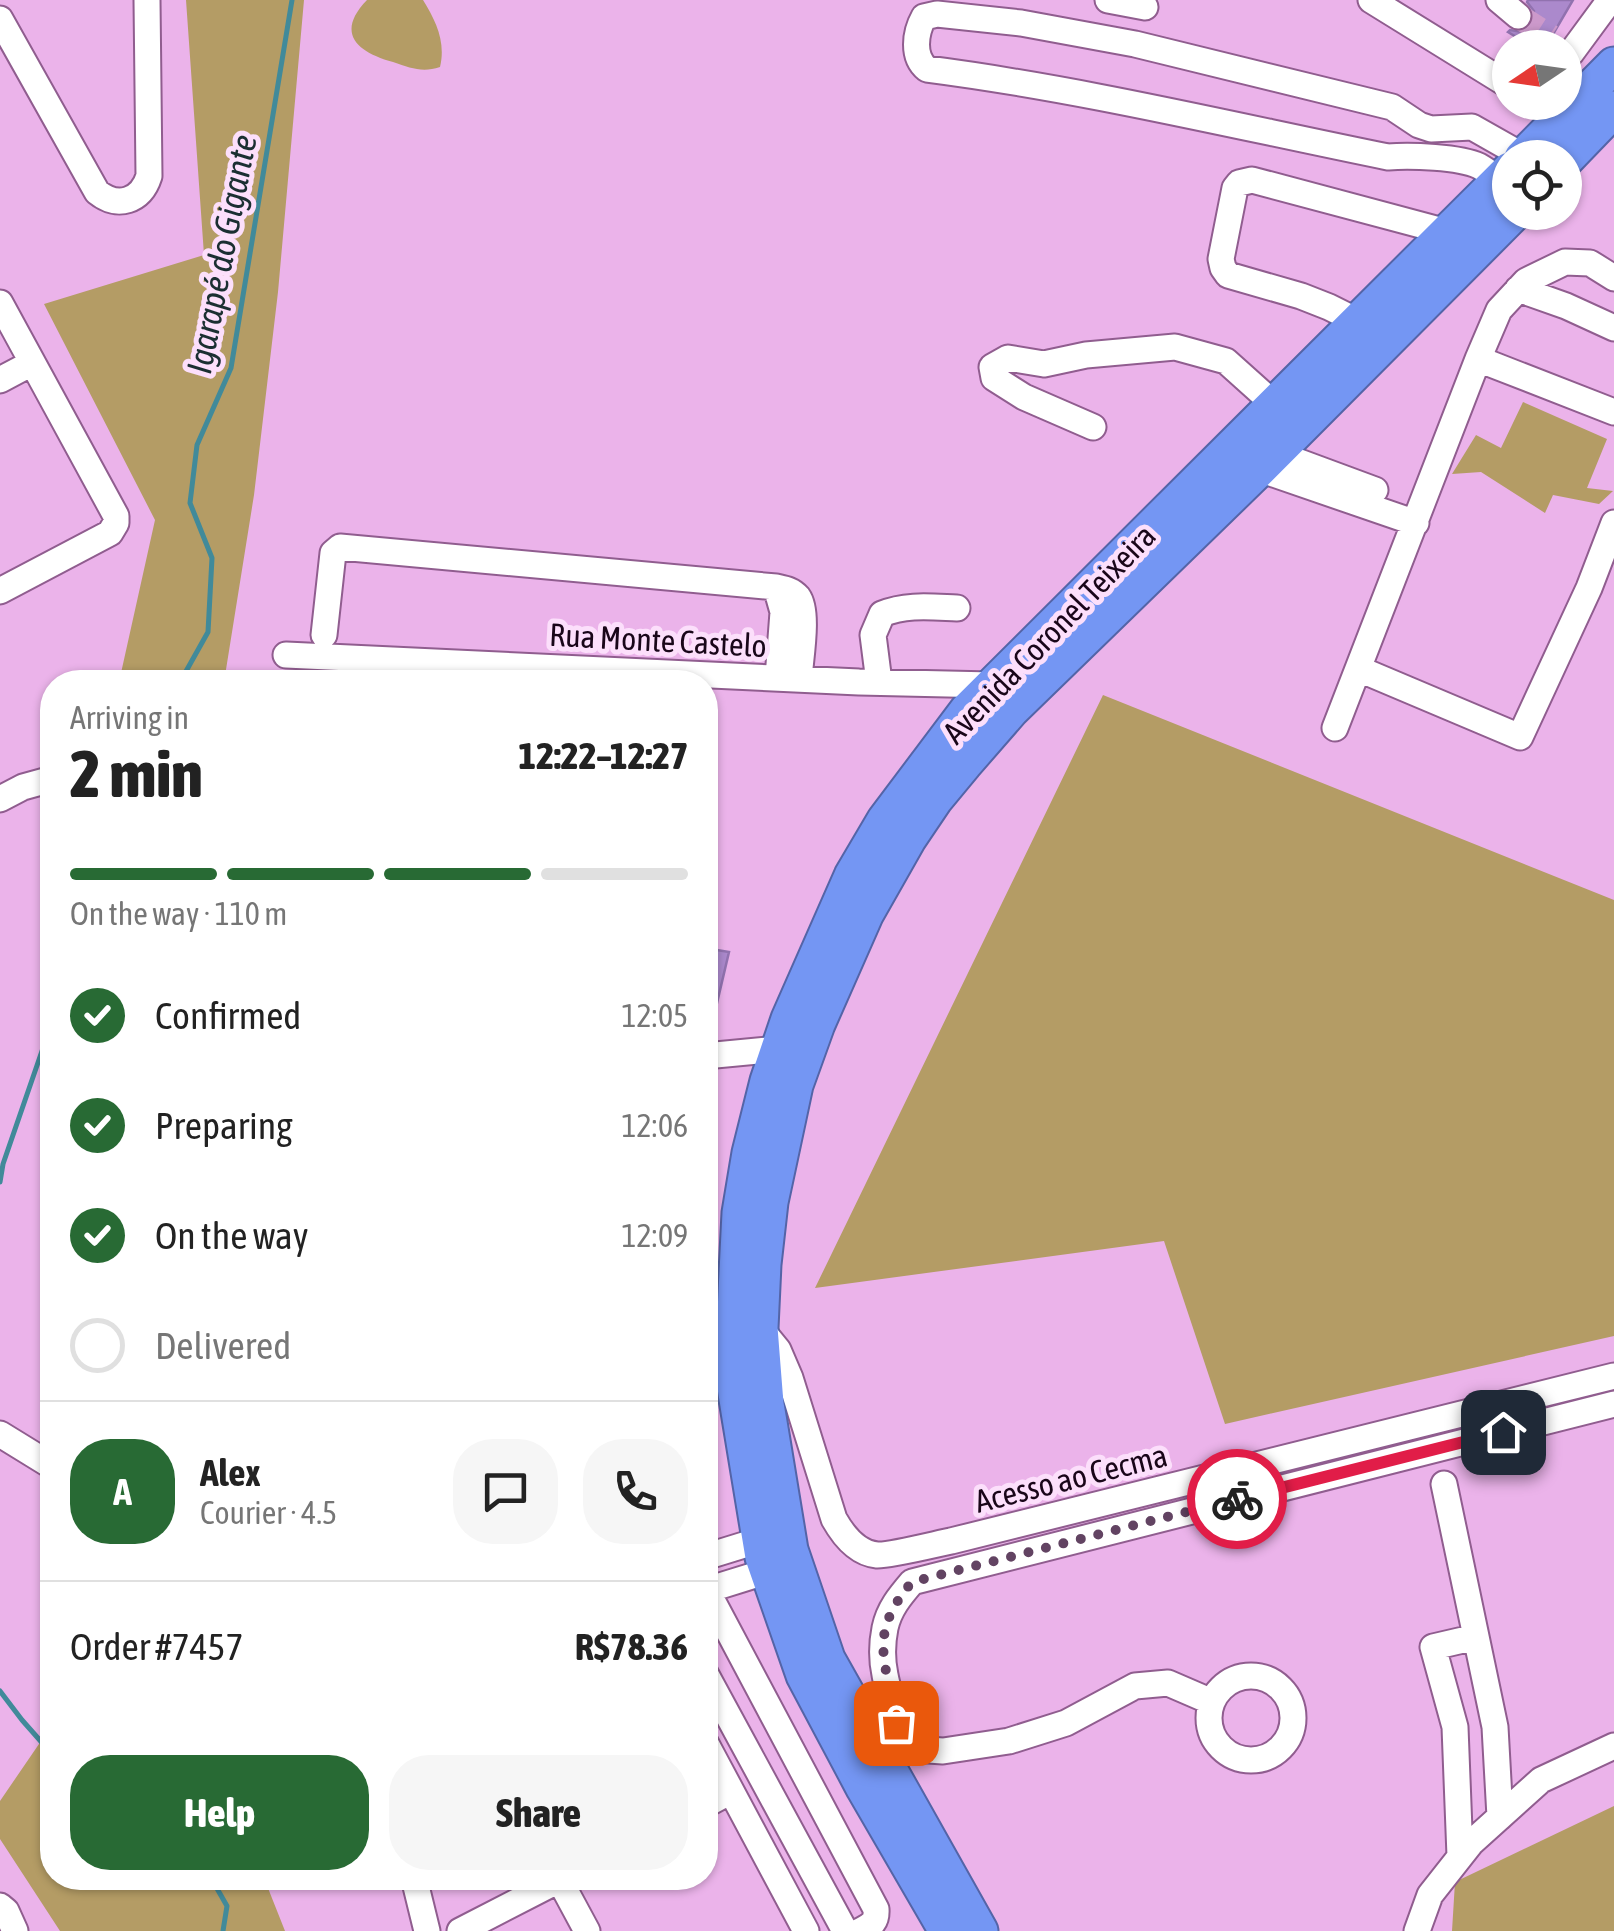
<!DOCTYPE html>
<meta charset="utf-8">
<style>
body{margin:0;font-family:"Asap Condensed",sans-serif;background:#f6f6f6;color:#222;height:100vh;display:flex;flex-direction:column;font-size:38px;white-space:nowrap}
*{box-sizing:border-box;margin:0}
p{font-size:32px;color:#767676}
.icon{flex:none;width:55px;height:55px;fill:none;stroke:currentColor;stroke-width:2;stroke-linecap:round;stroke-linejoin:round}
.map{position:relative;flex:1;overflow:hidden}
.panel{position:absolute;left:40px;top:670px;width:678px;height:1220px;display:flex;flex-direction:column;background:#fff;border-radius:40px;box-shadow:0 2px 8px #0004}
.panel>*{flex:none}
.needle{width:65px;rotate:257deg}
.controls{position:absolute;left:1492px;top:30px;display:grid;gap:20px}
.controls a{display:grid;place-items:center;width:90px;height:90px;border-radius:50%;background:#fff;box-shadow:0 2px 8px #0004;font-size:50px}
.pin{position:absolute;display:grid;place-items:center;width:85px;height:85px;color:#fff;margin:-42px;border-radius:20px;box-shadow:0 5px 15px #0006}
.courier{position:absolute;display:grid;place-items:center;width:100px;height:100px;margin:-50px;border:8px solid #e11d48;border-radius:50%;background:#fff;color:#222;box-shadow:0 2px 12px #0007}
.headline em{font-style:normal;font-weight:800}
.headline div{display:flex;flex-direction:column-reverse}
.headline{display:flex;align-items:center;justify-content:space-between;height:170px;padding:0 30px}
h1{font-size:65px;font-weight:800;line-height:75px}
.bar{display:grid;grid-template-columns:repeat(4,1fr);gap:15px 10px;align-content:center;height:120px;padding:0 30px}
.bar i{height:12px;border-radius:8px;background:#e0e0e0}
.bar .selected{background:#286a34}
.bar p{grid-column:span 4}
.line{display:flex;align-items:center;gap:25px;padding:0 30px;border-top:2px solid #e0e0e0}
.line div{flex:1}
.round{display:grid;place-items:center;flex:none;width:105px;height:105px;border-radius:40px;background:#f6f6f6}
ol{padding:0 30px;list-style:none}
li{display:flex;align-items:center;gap:30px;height:110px}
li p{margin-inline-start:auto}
li .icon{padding:10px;border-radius:50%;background:#286a34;color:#fff;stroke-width:4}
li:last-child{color:#767676}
li i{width:55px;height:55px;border:5px solid #e0e0e0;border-radius:50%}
.cta{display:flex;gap:20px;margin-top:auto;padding:20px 30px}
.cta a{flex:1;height:115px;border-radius:40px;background:#286a34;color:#fff;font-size:40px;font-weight:800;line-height:115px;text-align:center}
.cta a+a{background:#f6f6f6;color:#222}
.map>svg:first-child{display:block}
</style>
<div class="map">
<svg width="1614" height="1931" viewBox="0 0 1614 1931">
<rect width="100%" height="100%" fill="#ebb3ea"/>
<!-- green -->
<path fill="#b49c65" d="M186,0H304L278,292L254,495L224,682H119L155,520L44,304L204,255Z
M367,0H423C436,21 446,42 440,67C422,73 411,68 393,62C357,52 335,33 367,0Z
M1523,402L1607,439L1587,488L1613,491L1599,504L1553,495L1545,513L1481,472L1452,474L1476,435L1501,448Z
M1103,695L1614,900V1336L1225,1424L1164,1241L815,1288Z
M52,1725V1878H264L285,1931H60L0,1839V1801Z
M1614,1806V1931H1452L1455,1882Z"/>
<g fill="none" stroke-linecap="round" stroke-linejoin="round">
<!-- stream -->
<path stroke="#418a9a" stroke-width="5" d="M180,682L208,632L212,558L190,503L197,445L231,368L292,0
M0,1182L3,1164L52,1022
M0,1691L22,1720L52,1754
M211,1878L227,1906L223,1931"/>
</g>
<!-- building -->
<path fill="#ab89cc" stroke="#9172af" stroke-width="2.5" d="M1528,0H1573L1545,48H1534L1508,32L1510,30L1523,32L1531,26L1534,11L1527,2Z
M705,948L729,952L717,1003L705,1001Z"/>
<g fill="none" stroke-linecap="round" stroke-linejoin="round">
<!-- minor-tunnel -->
<path stroke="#cc99cb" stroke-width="25" stroke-dasharray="25 12" stroke-linecap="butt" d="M1518,16L1551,37"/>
<defs>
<path id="minor" d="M1108,0L1145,7
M1371,0L1510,86
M1499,0L1518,16
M0,19L97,192C118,209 141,201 149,176L147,0
M1571,53L1610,0
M1536,102L1561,119
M1500,180C1493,175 1486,170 1479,166C1460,157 1410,155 1388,157C1235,126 1082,89 927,69C912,57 915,33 924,17L937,14L1021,23L1135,44L1392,107L1419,125L1431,129L1472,127L1523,156
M1518,289L1566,306L1614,328
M0,303L116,516V523L110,533L0,591
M1359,322L1329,307L1301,296L1228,275L1223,268L1221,259L1235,188L1239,183L1252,180L1447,232
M1478,359L1614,412
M0,380L32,363
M1093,427L1024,397L994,378L992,367L1008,358L1044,364L1086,355L1175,347L1226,361L1275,405
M1275,453L1375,490
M1259,469L1416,523
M776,587L783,612L778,678
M324,635L333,553L340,547L776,587C785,589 792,590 798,597C809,612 800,660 799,679
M286,655L859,682L992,685
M1359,669L1520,737L1589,588L1614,523
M879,682L873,635L882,614C906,604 931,607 957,608
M1335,728L1478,359L1499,310L1526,281L1565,262L1590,263L1614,278
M0,799L23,787L52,779
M705,1056L778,1049
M760,1328L778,1350L790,1378L834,1519C843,1535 857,1553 877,1555C888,1556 936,1544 951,1541L1614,1376
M0,1434L52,1466
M1444,1484L1495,1727L1500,1817
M705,1557L760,1540
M705,1587L876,1909C877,1923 871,1925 860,1931
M707,1590L768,1571
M705,1673L845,1931
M1209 1718a42 42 0 1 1 84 0a42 42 0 1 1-84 0Z
M705,1742L806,1931
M899,1748L943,1751L1009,1741L1066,1723L1135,1686L1168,1683L1212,1702
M882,1777C913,1758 890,1703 885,1675C882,1661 882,1643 885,1628C889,1609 900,1596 912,1582L1614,1404
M705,1805L731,1791
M1460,1856L1455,1727L1433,1647L1476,1637
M414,1878L427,1931
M559,1879L587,1931
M0,1906L6,1911L15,1931
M460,1931L563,1878
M1417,1931L1430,1895L1471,1843L1541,1780L1614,1746"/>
<path id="highway" d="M1522,158L1614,65
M1565,160L1614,109
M947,1931L864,1788L804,1675L763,1557L735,1387L734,1332L740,1213L750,1153L768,1081L789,1019L852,876L885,820L967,711L1510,170
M980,1931L827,1659L790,1550L766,1404L760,1328L763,1264L770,1202L795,1085L817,1024L866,913L908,839L935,799L964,764L1011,710L1259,469L1515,212"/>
</defs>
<!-- minor casing -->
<use href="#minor" stroke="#905d8f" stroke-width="29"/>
<!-- highway casing -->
<use href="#highway" stroke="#5464a7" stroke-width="39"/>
<!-- minor -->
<use href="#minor" stroke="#fff" stroke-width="25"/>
<!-- highway -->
<use href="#highway" stroke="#7496f3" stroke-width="35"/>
</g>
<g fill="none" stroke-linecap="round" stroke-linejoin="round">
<!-- done -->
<path stroke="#624362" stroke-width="10" stroke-dasharray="0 18" d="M896,1723C887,1661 866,1636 912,1582L1237,1499"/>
<!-- route -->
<path stroke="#e11d48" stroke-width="12" d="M1237,1499L1503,1432"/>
</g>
<g text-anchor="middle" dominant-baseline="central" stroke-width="10" stroke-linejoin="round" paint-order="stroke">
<!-- street labels -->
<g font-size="32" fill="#190619" stroke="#fcdffb">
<text transform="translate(1049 634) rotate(-46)">Avenida Coronel Teixeira</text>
<text transform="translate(658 640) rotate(3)">Rua Monte Castelo</text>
<text transform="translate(1071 1478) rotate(-14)">Acesso ao Cecma</text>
</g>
<!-- water labels -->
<g font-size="35" font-style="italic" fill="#1b2f32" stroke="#fcdffb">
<text transform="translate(221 254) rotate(-79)">Igarapé do Gigante</text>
</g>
</g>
</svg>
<div class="controls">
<a><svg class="needle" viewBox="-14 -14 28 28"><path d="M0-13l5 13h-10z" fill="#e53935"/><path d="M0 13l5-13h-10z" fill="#767676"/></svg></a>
<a><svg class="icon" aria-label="locate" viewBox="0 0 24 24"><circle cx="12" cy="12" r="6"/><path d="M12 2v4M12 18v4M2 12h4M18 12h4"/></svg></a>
</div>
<div class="pin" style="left:896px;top:1723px;background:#ea580c"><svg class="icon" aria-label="bag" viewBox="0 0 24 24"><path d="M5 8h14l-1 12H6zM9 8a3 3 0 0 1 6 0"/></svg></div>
<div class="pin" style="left:1503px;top:1432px;background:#1f2937"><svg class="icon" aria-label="home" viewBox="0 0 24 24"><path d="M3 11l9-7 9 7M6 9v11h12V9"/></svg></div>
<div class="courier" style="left:1237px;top:1499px"><svg class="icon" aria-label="bike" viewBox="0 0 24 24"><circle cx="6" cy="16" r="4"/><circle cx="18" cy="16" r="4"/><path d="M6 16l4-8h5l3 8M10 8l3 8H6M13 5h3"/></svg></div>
<section class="panel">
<div class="headline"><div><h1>2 min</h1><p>Arriving in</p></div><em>12:22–12:27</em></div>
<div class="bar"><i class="selected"></i><i class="selected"></i><i class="selected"></i><i></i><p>On the way · 110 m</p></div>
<ol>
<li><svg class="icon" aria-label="check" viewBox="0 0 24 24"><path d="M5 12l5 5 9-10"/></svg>Confirmed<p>12:05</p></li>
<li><svg class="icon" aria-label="check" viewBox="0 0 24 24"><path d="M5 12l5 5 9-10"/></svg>Preparing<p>12:06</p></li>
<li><svg class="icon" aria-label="check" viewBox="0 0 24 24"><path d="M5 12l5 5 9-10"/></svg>On the way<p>12:09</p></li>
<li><i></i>Delivered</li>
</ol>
<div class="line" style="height:180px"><b class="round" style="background:#286a34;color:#fff">A</b><div><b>Alex</b><p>Courier · 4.5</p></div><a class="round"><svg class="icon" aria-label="chat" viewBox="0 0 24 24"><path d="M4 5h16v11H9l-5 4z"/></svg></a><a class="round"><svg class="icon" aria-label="phone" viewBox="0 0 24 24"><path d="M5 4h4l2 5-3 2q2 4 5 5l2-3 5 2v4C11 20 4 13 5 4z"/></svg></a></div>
<div class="line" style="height:130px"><div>Order #7457</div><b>R$78.36</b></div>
<div class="cta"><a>Help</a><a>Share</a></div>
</section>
</div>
